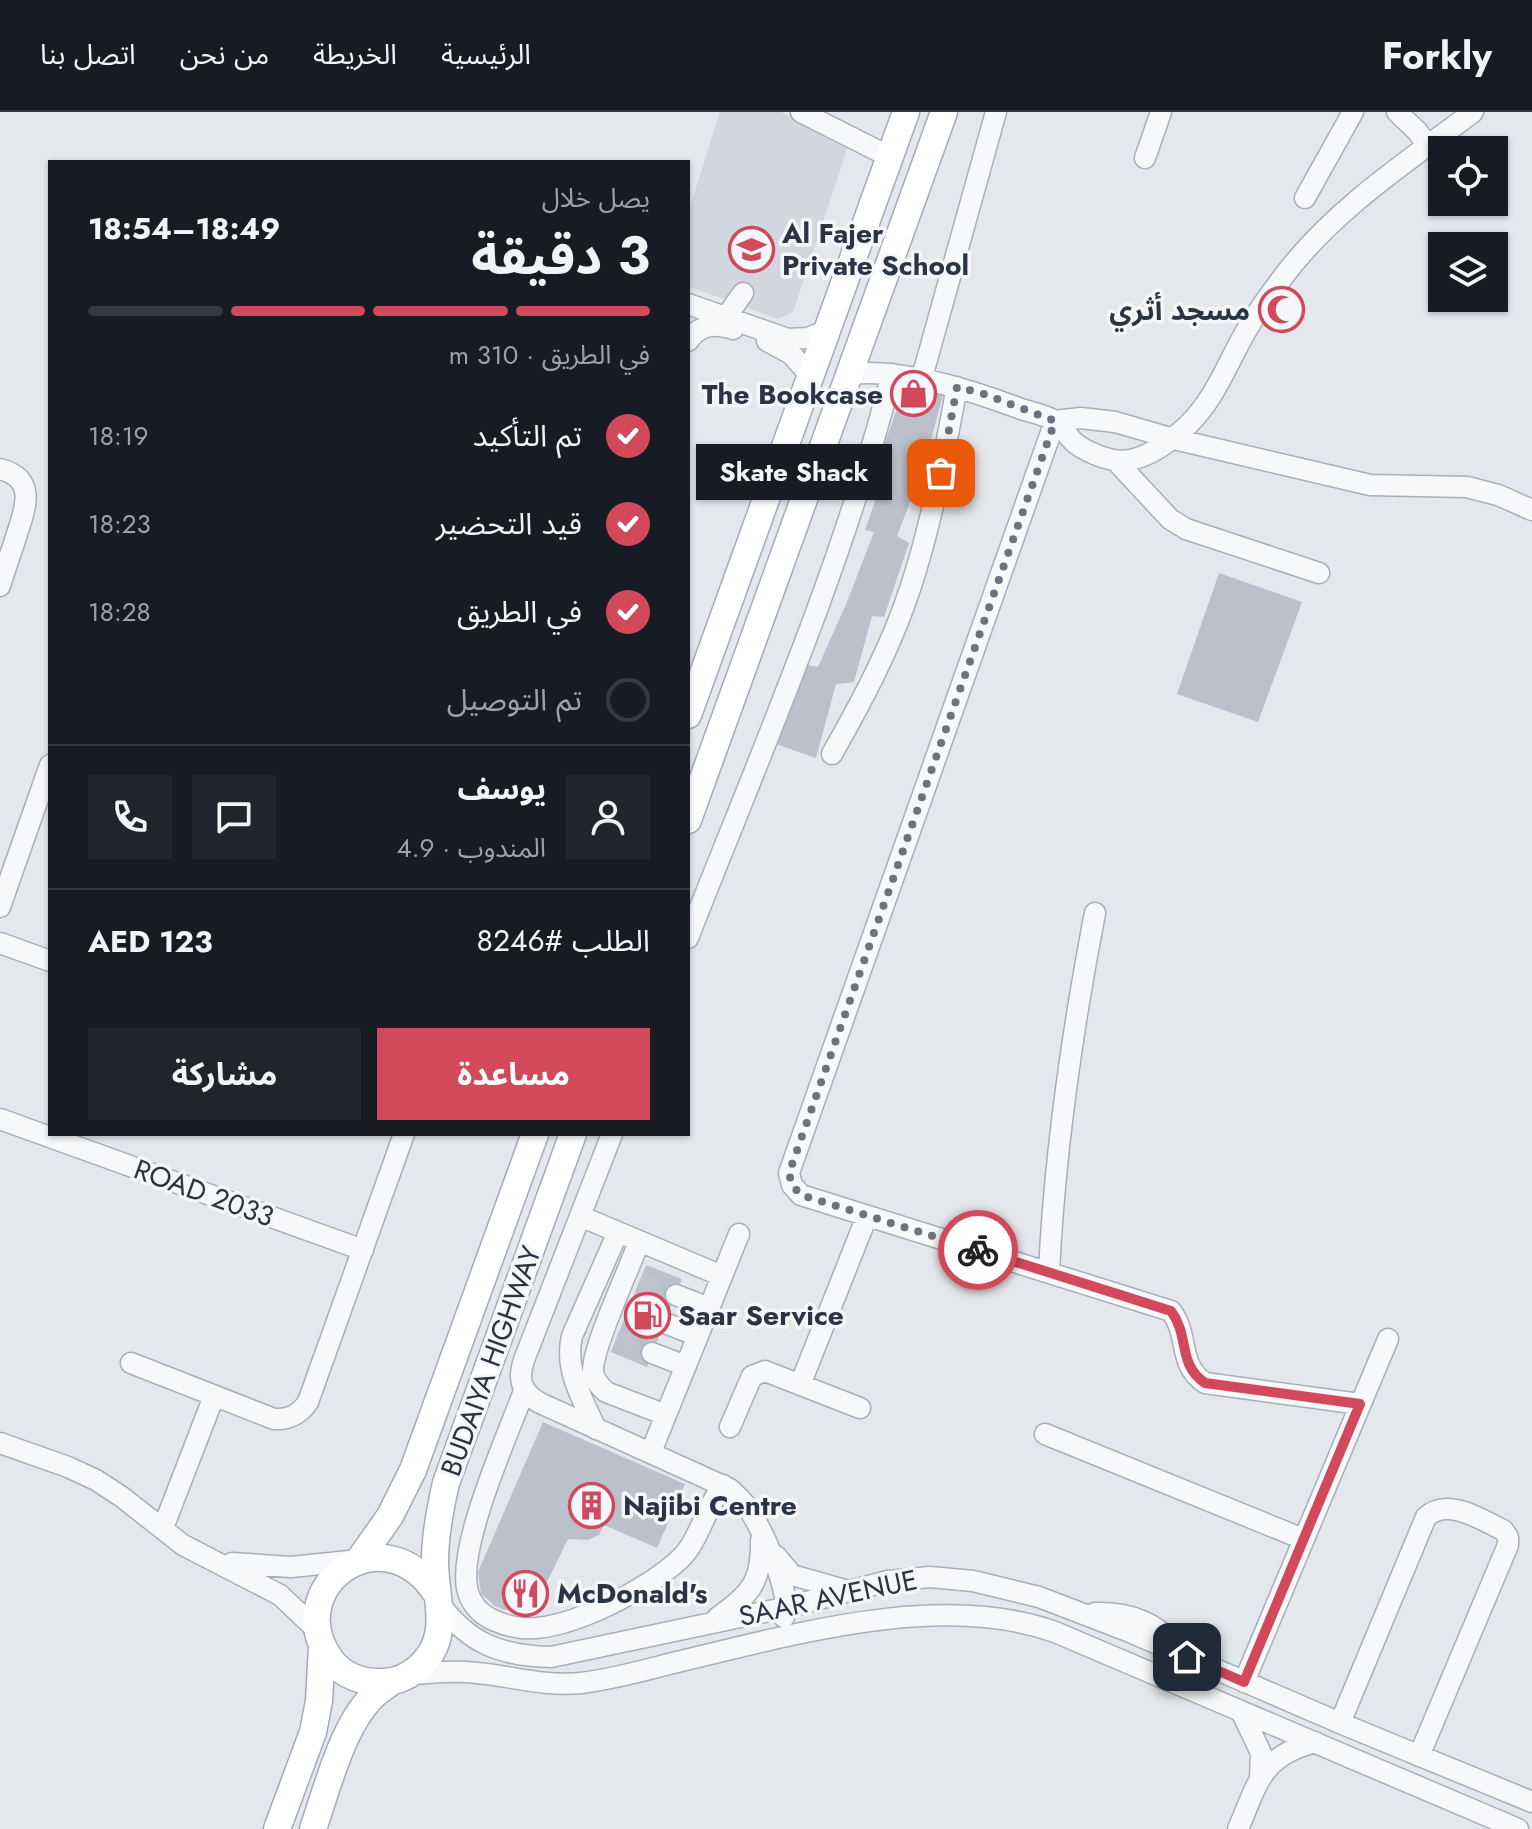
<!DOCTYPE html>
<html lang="ar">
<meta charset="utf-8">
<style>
body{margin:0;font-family:Jost,"Noto Sans Arabic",sans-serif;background:#20242c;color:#f1f3f6;direction:rtl;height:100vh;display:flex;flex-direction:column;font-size:30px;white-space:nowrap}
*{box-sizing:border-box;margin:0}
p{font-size:26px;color:#9ea1a6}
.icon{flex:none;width:44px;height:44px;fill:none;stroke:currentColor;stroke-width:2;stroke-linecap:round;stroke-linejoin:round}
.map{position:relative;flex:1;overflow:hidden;direction:ltr}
.panel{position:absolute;left:48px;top:48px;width:642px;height:976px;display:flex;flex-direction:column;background:#171b24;border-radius:0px;box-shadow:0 2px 6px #0004;direction:rtl}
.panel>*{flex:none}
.controls{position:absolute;left:1428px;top:24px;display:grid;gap:16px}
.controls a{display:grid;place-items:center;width:80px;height:80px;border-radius:0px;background:#171b24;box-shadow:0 2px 6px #0004;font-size:40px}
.pin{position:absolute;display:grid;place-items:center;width:68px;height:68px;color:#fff;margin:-34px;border-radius:16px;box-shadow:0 4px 12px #0006}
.courier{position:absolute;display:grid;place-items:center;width:80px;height:80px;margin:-40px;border:6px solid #d1495b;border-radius:50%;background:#fff;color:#222;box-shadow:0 2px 10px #0007}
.bubble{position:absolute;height:56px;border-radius:0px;background:#171b24;box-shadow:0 2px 6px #0004;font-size:26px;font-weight:700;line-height:56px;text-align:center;direction:rtl}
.summary em{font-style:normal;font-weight:700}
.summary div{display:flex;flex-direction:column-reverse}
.summary{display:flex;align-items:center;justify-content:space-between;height:136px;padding:0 40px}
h1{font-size:52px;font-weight:700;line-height:60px}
.bar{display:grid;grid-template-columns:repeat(4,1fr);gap:12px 8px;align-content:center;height:96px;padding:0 40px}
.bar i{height:10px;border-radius:6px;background:#363941}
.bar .on{background:#d1495b}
.bar p{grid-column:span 4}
.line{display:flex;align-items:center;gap:20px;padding:0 40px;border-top:2px solid #363941}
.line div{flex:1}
.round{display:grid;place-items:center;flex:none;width:84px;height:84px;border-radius:0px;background:#20242c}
ol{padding:0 40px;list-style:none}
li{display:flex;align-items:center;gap:24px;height:88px}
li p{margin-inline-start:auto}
li .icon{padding:8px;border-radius:50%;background:#d1495b;color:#fff;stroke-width:4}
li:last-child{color:#9ea1a6}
li i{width:44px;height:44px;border:4px solid #363941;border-radius:50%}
.action{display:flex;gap:16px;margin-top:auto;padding:16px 40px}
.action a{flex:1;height:92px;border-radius:0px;background:#d1495b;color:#fff;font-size:32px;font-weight:700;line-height:92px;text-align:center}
.action a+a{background:#20242c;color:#f1f3f6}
header{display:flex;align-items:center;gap:48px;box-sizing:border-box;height:112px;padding:0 40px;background:#171b24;border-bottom:2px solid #363941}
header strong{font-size:38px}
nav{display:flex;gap:44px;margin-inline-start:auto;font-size:28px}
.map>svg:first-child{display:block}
</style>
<header>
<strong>Forkly</strong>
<nav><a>الرئيسية</a><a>الخريطة</a><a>من نحن</a><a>اتصل بنا</a></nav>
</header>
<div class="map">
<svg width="1532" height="1717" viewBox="0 0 1532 1717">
<rect width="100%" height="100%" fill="#e4e7ec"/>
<!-- built -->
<path fill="#d2d6de" d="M720,0H781L847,37L793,200L778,207L688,174V101Z"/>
<!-- building -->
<path fill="#bbc0ca" d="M906,271L943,283L924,354L897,424L909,431L884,505L872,504L854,570L836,572L816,646L776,632L801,552L818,555L847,490L874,420L865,418L890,347L881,342Z
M1219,461L1302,490L1258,610L1177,582Z
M646,1153L682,1167L647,1255L611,1240Z
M543,1310L685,1372L657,1436L604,1413L599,1423L588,1428L568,1427L540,1484L533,1492L523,1498H505L495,1494L481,1482L478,1460Z"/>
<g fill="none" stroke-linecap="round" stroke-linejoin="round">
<!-- minor-tunnel -->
<path stroke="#bfc3cb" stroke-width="20" stroke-dasharray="20 10" stroke-linecap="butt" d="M640,1168L676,1183
M628,1196L665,1211
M616,1227L652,1241"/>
<defs>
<path id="minor" d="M801,0L890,45
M1397,0L1417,19L1428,34
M1145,46L1161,0
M1305,86L1353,0
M688,192L788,227L808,226L827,218
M726,205L743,181
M688,229C700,212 715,211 733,217
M767,229L791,242L811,264
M850,262C903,256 971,278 1021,297C1031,300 1046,303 1055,309C1063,315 1068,325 1075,331C1085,339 1102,346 1114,348C1140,353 1170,330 1188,313C1218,284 1229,245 1251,211C1261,194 1274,177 1286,161C1337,95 1407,50 1473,0
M921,269L996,0
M1116,349L1170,407L1186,417L1319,461
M0,357C38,367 25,397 16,425C11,441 5,457 0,474
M832,642C862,589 891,535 910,477C932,411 944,343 957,275
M0,795L50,653
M688,826C761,640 842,456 892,262
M0,831L50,849
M0,1007L363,1138
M612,1022L524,1248C517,1268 522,1281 540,1291L730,1377C736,1383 742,1388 747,1395C761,1413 794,1485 784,1505
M580,1104L722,1164
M639,1130C630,1155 591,1238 593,1260C594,1269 600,1274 606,1280L666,1303
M1049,1159C1055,1038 1072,920 1095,801
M676,1183L709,1196
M665,1211L698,1224
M652,1241L686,1254
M131,1251L274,1307C289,1308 299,1303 308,1290L404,1022
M800,1273L867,1104
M524,1279C507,1325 459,1430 467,1476C470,1491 480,1502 493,1508C502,1512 512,1515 522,1516C567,1520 649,1477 681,1446C698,1430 706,1395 723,1373
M1360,1292L1205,1271C1177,1252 1190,1224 1171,1199L801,1083L792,1073L789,1061L1055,309L1081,306L1115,310L1174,327L1370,373L1467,375L1498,383L1532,398
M730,1315L752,1264L765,1259L860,1296
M596,1317C582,1286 564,1257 572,1224L618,1120
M1045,1322L1303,1427
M0,1331L68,1355L96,1368L122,1385L183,1433L280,1483L317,1518
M651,1340L739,1122
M163,1416L214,1284
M776,1444L792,1463L845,1478
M232,1451L291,1455L359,1448
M440,1492C469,1532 502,1544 551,1545L788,1495L888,1469L930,1465L973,1469L1039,1485L1130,1520L1340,1611L1532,1690
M1095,1501C1130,1500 1155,1510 1179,1536
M717,1506C750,1482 762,1471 761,1428
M411,1562C429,1561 448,1559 466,1560C505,1562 541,1575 581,1571C614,1567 645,1558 677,1550C791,1523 941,1479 1055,1520L1518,1717
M1244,1570L1388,1227
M1241,1599L1261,1641L1260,1667
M1340,1611L1426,1405C1447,1385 1480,1407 1503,1418L1508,1425V1433L1419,1644
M1238,1717C1258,1671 1261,1644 1315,1630"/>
<path id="major" d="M688,603L906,0
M688,708L944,0
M359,1448L390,1404L413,1358L535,1022
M436,1481C382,1399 279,1477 331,1548C344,1565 365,1571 385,1570C397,1569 409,1564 418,1556C453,1526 435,1488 435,1449C435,1423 440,1397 446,1371L573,1022
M277,1717L313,1620L319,1589L322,1535
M313,1717C327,1677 342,1615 372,1585C378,1579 386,1574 393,1569"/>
</defs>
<!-- minor casing -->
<use href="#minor" stroke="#a9aeb7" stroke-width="23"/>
<!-- major casing -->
<use href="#major" stroke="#a3abb8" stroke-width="29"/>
<!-- minor -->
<use href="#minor" stroke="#f7f8fa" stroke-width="20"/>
<!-- major -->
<use href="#major" stroke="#fff" stroke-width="26"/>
</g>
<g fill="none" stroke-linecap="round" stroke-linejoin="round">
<!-- done -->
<path stroke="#6c737f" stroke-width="8" stroke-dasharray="0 14.4" d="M941,361L957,275L984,282L1055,309L789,1061L792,1073L801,1083L978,1138"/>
<!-- route -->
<path stroke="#d1495b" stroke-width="10" d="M978,1138L1171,1199C1190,1224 1177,1252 1205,1271L1360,1292L1244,1570L1187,1545"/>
</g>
<!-- icons -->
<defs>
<symbol id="school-ring" viewBox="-11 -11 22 22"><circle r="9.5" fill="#f4f6f9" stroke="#d1495b" stroke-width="1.5"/><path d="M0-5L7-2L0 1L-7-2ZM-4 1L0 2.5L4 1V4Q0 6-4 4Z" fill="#d1495b"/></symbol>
<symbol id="mosque-ring" viewBox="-11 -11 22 22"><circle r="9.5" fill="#f4f6f9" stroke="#d1495b" stroke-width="1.5"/><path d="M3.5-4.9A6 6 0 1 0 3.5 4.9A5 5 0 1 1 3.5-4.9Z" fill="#d1495b"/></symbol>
<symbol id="shop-ring" viewBox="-11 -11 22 22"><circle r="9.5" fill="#f4f6f9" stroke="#d1495b" stroke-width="1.5"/><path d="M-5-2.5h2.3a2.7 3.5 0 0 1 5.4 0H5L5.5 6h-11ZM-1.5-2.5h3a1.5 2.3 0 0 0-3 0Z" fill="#d1495b"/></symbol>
<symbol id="fuel-ring" viewBox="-11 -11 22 22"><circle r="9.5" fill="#f4f6f9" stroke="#d1495b" stroke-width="1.5"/><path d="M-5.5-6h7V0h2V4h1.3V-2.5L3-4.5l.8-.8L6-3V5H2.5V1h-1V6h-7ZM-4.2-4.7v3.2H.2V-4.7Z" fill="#d1495b"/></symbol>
<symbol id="building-ring" viewBox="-11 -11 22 22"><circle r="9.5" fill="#f4f6f9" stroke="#d1495b" stroke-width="1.5"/><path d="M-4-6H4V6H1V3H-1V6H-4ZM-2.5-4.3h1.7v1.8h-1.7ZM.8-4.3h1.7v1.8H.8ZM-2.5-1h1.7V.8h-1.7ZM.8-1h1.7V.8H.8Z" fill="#d1495b"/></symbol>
<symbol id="restaurant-ring" viewBox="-11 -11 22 22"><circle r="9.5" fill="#f4f6f9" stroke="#d1495b" stroke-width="1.5"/><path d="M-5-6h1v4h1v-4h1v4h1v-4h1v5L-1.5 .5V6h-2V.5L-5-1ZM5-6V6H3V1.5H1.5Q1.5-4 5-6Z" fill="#d1495b"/></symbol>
</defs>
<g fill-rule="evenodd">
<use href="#school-ring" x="726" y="112" width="51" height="51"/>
<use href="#mosque-ring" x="1256" y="172" width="51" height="51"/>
<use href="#shop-ring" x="888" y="256" width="51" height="51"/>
<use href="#fuel-ring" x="622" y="1178" width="51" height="51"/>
<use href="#building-ring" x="566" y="1368" width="51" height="51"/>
<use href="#restaurant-ring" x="500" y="1456" width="51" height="51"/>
</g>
<g text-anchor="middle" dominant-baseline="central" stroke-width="7" stroke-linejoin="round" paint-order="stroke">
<!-- poi labels -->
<g font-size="28" font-weight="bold" fill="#2b3445" stroke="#f4f6f9" text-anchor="start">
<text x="782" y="121">Al Fajer<tspan x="782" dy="32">Private School</tspan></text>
<text x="1250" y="198" text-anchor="end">مسجد أثري</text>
<text x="883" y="282" text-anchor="end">The Bookcase</text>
<text x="678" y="1203">Saar Service</text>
<text x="623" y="1393">Najibi Centre</text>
<text x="557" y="1481">McDonald's</text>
</g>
<!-- street labels -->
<g font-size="28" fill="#2b3445" stroke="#f4f6f9">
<text transform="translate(204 1081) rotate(20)">ROAD 2033</text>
<text transform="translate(491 1249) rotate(-70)">BUDAIYA HIGHWAY</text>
<text transform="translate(828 1486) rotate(-12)">SAAR AVENUE</text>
</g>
</g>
</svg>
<div class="controls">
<a><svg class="icon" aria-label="locate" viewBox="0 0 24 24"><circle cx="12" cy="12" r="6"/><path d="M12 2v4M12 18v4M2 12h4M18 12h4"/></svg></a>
<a><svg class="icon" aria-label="layers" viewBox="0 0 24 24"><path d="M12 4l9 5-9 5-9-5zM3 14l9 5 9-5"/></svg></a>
</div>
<div class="pin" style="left:941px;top:361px;background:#ea580c"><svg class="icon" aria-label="bag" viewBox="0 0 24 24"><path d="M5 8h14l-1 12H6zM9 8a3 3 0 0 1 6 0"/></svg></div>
<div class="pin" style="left:1187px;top:1545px;background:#1f2937"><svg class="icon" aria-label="home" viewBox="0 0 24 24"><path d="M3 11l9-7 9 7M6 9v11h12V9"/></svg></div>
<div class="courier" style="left:978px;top:1138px"><svg class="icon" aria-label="bike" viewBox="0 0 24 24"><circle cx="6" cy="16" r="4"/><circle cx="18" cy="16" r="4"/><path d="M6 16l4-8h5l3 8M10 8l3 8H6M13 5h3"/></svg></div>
<div class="bubble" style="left:696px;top:332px;width:196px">Skate Shack</div>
<section class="panel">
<div class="summary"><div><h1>3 دقيقة</h1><p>يصل خلال</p></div><em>18:49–18:54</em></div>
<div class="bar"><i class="on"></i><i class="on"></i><i class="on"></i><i></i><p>في الطريق · 310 m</p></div>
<ol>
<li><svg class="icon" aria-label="check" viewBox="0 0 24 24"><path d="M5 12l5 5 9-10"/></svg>تم التأكيد<p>18:19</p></li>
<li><svg class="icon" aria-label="check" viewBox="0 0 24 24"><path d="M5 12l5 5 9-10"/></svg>قيد التحضير<p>18:23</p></li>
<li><svg class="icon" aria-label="check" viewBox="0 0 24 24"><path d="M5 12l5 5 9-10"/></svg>في الطريق<p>18:28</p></li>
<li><i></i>تم التوصيل</li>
</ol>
<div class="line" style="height:144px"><a class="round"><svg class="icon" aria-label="person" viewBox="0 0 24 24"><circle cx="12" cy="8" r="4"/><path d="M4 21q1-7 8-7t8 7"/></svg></a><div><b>يوسف</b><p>المندوب · 4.9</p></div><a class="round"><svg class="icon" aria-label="chat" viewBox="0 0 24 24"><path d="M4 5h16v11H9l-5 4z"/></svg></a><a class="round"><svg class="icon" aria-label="phone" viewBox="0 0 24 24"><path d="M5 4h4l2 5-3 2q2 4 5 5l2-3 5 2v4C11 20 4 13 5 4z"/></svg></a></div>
<div class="line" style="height:104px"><div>الطلب #8246</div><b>AED 123</b></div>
<div class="action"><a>مساعدة</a><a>مشاركة</a></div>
</section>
</div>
